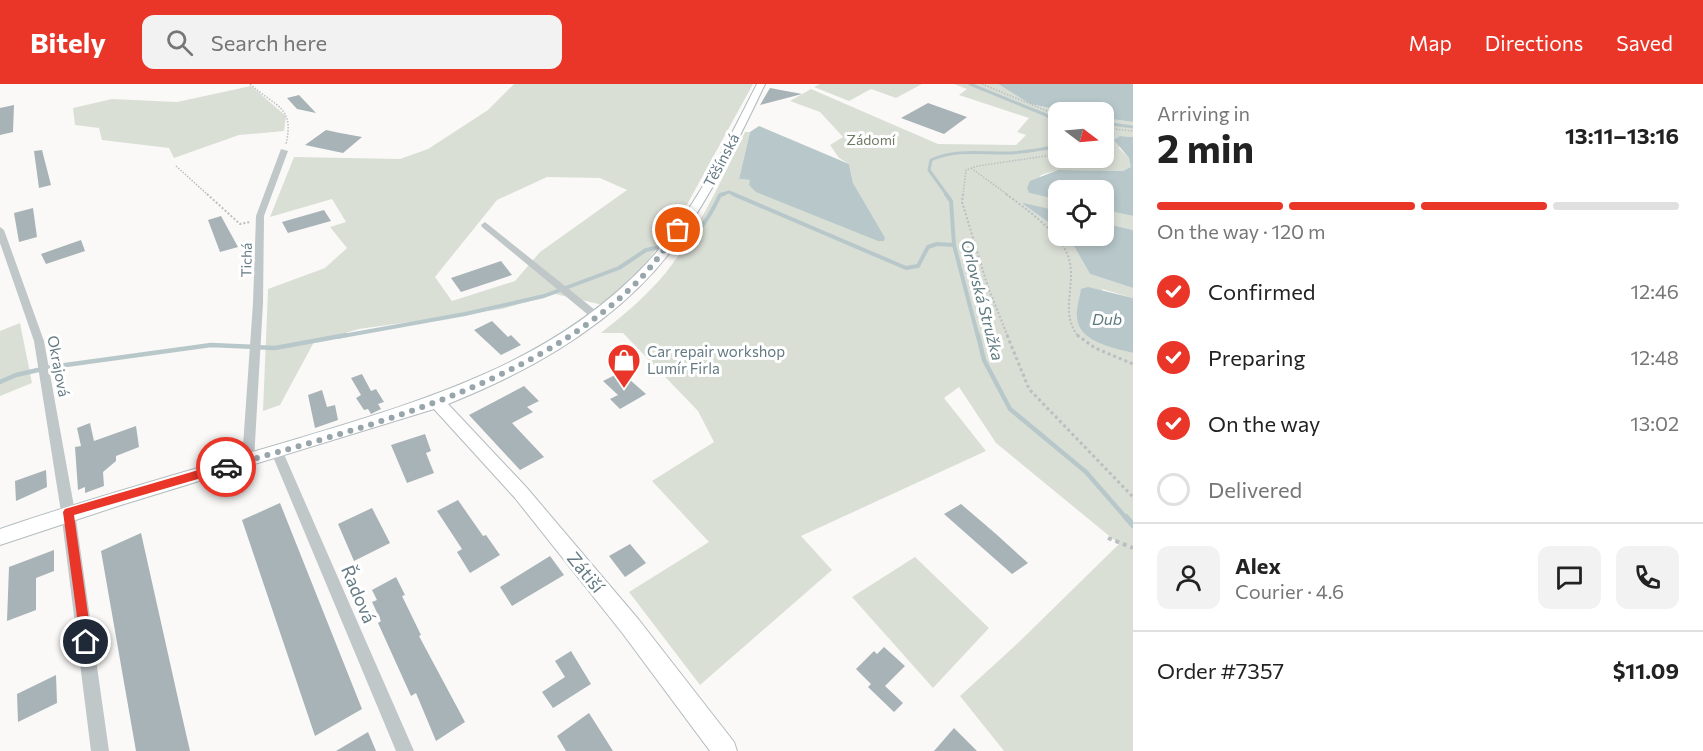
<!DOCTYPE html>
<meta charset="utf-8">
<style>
body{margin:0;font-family:Commissioner,sans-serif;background:#f2f2f2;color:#222;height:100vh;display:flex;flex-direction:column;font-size:22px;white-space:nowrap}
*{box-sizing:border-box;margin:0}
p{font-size:20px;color:#767676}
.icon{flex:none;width:33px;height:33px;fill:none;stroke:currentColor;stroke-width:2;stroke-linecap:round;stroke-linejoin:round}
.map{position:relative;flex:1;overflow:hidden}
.drawer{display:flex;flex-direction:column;background:#fff;width:570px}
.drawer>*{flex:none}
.needle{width:39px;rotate:106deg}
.controls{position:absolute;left:1048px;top:18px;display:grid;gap:12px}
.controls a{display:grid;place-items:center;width:66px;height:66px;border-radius:12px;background:#fff;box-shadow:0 3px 9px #0003;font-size:30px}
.pin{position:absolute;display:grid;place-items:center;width:51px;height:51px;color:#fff;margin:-26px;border:3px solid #fff;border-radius:50%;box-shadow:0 2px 6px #0007}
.courier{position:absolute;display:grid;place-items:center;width:60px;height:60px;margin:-30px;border:4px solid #e93628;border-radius:50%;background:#fff;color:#222;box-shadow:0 2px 8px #0007}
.summary em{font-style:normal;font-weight:700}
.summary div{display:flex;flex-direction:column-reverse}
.summary{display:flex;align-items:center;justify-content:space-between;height:102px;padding:0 24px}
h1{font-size:39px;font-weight:700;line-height:45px}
.bar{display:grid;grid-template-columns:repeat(4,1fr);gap:9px 6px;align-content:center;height:72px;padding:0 24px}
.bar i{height:8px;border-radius:4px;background:#e0e0e0}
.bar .current{background:#e93628}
.bar p{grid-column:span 4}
.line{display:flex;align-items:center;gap:15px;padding:0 24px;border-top:2px solid #e0e0e0}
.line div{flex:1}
.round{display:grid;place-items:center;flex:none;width:63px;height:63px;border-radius:12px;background:#f2f2f2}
ol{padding:0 24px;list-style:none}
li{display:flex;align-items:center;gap:18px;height:66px}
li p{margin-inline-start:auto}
li .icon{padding:6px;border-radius:50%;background:#e93628;color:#fff;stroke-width:4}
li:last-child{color:#767676}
li i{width:33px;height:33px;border:3px solid #e0e0e0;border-radius:50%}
header{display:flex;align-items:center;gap:36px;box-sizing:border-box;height:84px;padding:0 30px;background:#e93628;color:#fff}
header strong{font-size:28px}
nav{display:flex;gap:33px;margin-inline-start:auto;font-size:21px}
.search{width:420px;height:54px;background:#f2f2f2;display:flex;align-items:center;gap:15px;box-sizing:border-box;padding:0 21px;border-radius:12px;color:#767676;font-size:22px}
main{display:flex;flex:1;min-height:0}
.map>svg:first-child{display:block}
</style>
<header>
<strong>Bitely</strong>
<div class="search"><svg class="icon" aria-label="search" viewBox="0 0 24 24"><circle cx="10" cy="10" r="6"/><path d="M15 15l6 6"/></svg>Search here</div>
<nav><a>Map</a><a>Directions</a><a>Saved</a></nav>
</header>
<main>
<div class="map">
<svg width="1133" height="667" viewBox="0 0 1133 667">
<rect width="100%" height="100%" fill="#faf9f7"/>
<!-- green -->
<path fill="#dadfd6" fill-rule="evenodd" d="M514,0H753L683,128L647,178L603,221L555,210L502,225L359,245L314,258L280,321L263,327L268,205L325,184L347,164L330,143L346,138L332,115L270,133L294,73L400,75L428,65L488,26ZM547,93L600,94L627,106L540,168L515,197L452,217L435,193L497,116Z
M820,0H922L896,14L871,5L849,17L814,3Z
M954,0H998L1030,20L1070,28H1059V74H1104V34L1133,38V53L1120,52L1119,64L1129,74L1132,83L1123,87L1058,86L1041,91L1029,109L1059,116V127L1023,120L1059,146V152H1066L1070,155L1090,190L1133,204V214L1102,205L1108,262L1133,269V667H1004L960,612L1019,558L1119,460L996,359L959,303L944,314L986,367L801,452L832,486L700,601L629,508L709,458L652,397L714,358L698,327L623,249H601C618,235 635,222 650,206C690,167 720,98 745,48H750L739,95L750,96L884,156L853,99L849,80L839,74L830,61L843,53L820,28L790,17L811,5L938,60L1016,61L1026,51L1017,48L1029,34L959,11L967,5Z
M251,2L286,32L284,47L239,51L174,74L169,64L102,56L99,44L75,41L73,24L112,15L177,18Z
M1104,126L1133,132V146L1104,139Z
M20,239L32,299L0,312V247Z
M915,473L989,544L933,604L852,513Z"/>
<!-- water -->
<path fill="#b8c8ca" d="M998,0H1133V38L1104,34V28H1070L1030,20Z
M759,42L849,80L853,99L885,154L884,157H878L756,108L749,101L750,96L739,95L750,48Z
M1120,52L1133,53V132L1104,126V106H1059V116L1029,109L1027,104L1030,97L1058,86L1123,87L1131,83L1129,74L1114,56Z
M1023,119L1059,127V146L1023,120Z
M1104,139L1133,146V204L1090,190L1070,155L1066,152H1104Z
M1088,203L1133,214V269C1114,264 1078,258 1077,233C1076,224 1080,213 1081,205Z"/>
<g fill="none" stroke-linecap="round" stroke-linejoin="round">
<!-- stream-far3 -->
<path stroke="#b8c8ca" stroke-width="3" d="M970,0L1046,31L1059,40
M1104,39L1133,43
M720,111L729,108L736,111
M947,111L929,86L931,76C957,64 984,70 1011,69C1027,68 1043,65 1059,62"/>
<!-- stream-far2 -->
<path stroke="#b8c8ca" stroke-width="4" d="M733,110L906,184L918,182L928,163L937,160L954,161
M946,110L951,117L954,161L978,253
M673,161C699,153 709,134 720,111L724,110
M337,253L465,230L544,212L619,184L646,166L665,162"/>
<!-- stream-far1 -->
<path stroke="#b8c8ca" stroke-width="4.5" d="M978,251L984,276L1010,325L1086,388L1127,435
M0,298L16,291L51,283L211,261L275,264L346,251"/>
<!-- stream -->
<path stroke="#b8c8ca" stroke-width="6" d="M1126,433L1133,441"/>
</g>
<!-- building -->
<path fill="#a7b3b7" d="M770,4L802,10L760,21Z
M299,11L316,29L297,25L287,14Z
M928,19L967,33L944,50L901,34Z
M14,21L13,48L0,51V24Z
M326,46L340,49L362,53L343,69L305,61Z
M42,66L51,101L39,104L34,67Z
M33,124L37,153L19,158L14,129Z
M324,126L331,137L288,149L282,138Z
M221,132L238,163L220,168L208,136Z
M81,156L85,167L46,180L41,170Z
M501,177L512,191L461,208L451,194Z
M492,237L508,253L511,251L521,261L501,271L474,246Z
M621,288L646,310L620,325L610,315L618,311L603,297Z
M362,290L371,307L376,305L384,318L378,320L381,325L371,330L368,325L364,326L356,314L361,311L351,294Z
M524,302L539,317L527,323L533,328L512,339L544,373L520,386L469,331Z
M322,306L327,323L335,321L338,336L315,344L308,311Z
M90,339L94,357L136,342L139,363L116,372V377L103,388L104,402L85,409V403L78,406L75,363L81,362L77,344Z
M425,350L431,367L426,369L434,389L407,399L391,361Z
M46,386L47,403L16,417L15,397Z
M458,416L483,452L486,451L500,471L470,489L457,468L462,465L437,427Z
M280,419L362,625L315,652L242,436Z
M961,420L996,450L1028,479L1012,490L944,430Z
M372,424L390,459L354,477L338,440Z
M141,449L179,619L190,667H136L101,467Z
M630,460L646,479L625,493L609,472Z
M54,466V487L36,494V526L7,537L9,483Z
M550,472L564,491L512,522L500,503Z
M396,493L405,511L402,512L421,551L419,552L465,638L436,657L416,609L411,612L378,539L381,537L372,518L377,516L372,506Z
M884,563L905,582L885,602L903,619L894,628L868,603L871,600L856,585L874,567L877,570Z
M571,567L591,600L553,624L542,608L565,593L555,577Z
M56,591L57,619L18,638L17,610Z
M589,629L613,667H566L557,652Z
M954,644L977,667H934Z
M368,648L376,667H336Z"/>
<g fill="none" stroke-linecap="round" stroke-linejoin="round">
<defs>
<path id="secondary" d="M757,0H765C739,55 712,110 677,159C622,235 534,286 448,320L527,404L639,536L734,658L737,667H710L623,550L515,414L434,325L121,421L0,461V445C99,411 200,384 300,354C426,316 552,279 646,180C694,129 725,62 757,0Z"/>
</defs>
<!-- secondary casing -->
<use href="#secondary" stroke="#b2bbbe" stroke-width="2"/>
<!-- path-far3 -->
<path stroke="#babfc1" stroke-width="1.5" stroke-dasharray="1.5 1.5" stroke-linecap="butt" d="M250,0C275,23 295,22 286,60
M982,0L1059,32
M1104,44L1133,47
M176,82L208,111
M971,84L1008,111
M963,111L966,86L978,82L1059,70"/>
<!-- path-far2 -->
<path stroke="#babfc1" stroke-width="2" stroke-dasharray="2 2" stroke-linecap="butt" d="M207,110L240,140L250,138
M963,110L962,118L988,203L1008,253
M1006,110C1025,124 1060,149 1068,172C1078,198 1058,229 1079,253"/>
<!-- path-far1 -->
<path stroke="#babfc1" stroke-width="3" stroke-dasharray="3 3" stroke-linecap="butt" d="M1007,251L1029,305L1133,413
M1077,251L1095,264L1133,280"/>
<!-- path -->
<path stroke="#babfc1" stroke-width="4" stroke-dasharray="4 4" stroke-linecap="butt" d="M1108,454L1133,464"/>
<!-- street -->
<path fill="#c0c7c9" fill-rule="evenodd" d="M281,65L288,67L264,132L263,219L254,376L252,380H244L242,376L253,219L256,132Z
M485,138L600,230L601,232L600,234H592L482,143L481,141Z
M0,143L4,146L44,257L75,428L109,667H91L61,428L34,257L0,159Z
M277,363L281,364L283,368L414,667H396L271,368L273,364Z"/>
<!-- secondary -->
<use href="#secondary" fill="#fff" fill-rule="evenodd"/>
</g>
<!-- route -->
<path fill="#e93628" d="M226,378L229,380V386L74,431L92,558L90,563L86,565L81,563L63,428L65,425Z"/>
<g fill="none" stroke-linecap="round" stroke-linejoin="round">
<!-- done -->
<path stroke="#98a6ac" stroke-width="6" stroke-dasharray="0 10.8" d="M226,383C363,343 525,305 632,203C650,186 664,166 678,146"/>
</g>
<!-- icons -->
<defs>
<symbol id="shop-pin" viewBox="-11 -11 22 30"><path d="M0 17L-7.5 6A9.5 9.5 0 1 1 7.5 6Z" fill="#e93628" stroke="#fff"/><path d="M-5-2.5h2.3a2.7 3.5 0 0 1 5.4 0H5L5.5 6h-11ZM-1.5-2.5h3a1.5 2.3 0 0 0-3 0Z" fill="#fff"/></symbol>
</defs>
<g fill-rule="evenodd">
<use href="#shop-pin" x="605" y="257" width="38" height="52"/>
</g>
<g text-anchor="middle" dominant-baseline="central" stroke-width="6" stroke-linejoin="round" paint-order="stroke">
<!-- far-park labels -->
<g font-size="14" fill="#6b7a63" stroke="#fff">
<text x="871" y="55">Zádomí</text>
</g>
<!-- far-street labels -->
<g font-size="14" fill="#647a83" stroke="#fff">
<text transform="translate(246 176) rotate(-89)">Tichá</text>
</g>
<!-- street labels -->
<g font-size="15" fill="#647a83" stroke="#fff">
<text transform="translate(721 76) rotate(-62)">Těšínská</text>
<text transform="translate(59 282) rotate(79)">Okrajová</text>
</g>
<!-- poi labels -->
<g font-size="15" fill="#647a83" stroke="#fff" text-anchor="start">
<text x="647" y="267">Car repair workshop<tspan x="647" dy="17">Lumír Firla</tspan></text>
</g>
<!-- water labels -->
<g font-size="16" font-style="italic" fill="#5e797d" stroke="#fff">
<text transform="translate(983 216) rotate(75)">Orlovská Stružka</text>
<text x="1107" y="234">Dub</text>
</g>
<!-- near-street labels -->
<g font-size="18" fill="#647a83" stroke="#fff">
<text transform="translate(586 488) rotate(51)">Zátiší</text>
<text transform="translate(359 510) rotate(67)">Řadová</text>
</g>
</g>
</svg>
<div class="controls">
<a><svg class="needle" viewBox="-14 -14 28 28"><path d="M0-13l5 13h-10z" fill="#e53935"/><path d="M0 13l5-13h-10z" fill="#767676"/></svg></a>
<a><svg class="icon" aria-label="locate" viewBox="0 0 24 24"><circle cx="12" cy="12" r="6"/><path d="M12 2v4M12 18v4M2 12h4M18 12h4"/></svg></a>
</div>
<div class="pin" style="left:678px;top:146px;background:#ea580c"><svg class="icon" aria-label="bag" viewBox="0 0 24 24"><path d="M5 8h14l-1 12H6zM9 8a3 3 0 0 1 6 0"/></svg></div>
<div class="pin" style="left:86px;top:558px;background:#1f2937"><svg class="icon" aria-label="home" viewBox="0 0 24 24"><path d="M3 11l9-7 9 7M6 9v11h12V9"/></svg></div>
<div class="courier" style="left:226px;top:383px"><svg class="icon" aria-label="car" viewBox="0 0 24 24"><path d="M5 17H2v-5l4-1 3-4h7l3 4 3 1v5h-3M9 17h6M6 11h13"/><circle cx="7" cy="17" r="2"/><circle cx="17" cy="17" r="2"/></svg></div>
</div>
<section class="drawer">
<div class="summary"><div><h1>2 min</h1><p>Arriving in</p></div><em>13:11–13:16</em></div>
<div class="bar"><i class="current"></i><i class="current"></i><i class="current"></i><i></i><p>On the way · 120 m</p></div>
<ol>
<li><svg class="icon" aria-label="check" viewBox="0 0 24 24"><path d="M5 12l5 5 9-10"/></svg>Confirmed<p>12:46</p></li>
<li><svg class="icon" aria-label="check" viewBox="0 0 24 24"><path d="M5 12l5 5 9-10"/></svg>Preparing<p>12:48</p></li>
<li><svg class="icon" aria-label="check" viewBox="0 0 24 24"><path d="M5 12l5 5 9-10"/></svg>On the way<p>13:02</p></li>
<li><i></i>Delivered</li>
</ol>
<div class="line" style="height:108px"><a class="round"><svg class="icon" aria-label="person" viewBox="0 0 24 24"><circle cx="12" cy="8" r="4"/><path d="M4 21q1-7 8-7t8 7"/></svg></a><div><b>Alex</b><p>Courier · 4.6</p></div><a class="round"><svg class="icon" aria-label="chat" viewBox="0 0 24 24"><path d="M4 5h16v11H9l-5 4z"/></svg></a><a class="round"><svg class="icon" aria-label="phone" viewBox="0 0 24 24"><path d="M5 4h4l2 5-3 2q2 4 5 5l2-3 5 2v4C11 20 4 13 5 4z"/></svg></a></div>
<div class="line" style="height:78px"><div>Order #7357</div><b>$11.09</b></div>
</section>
</main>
